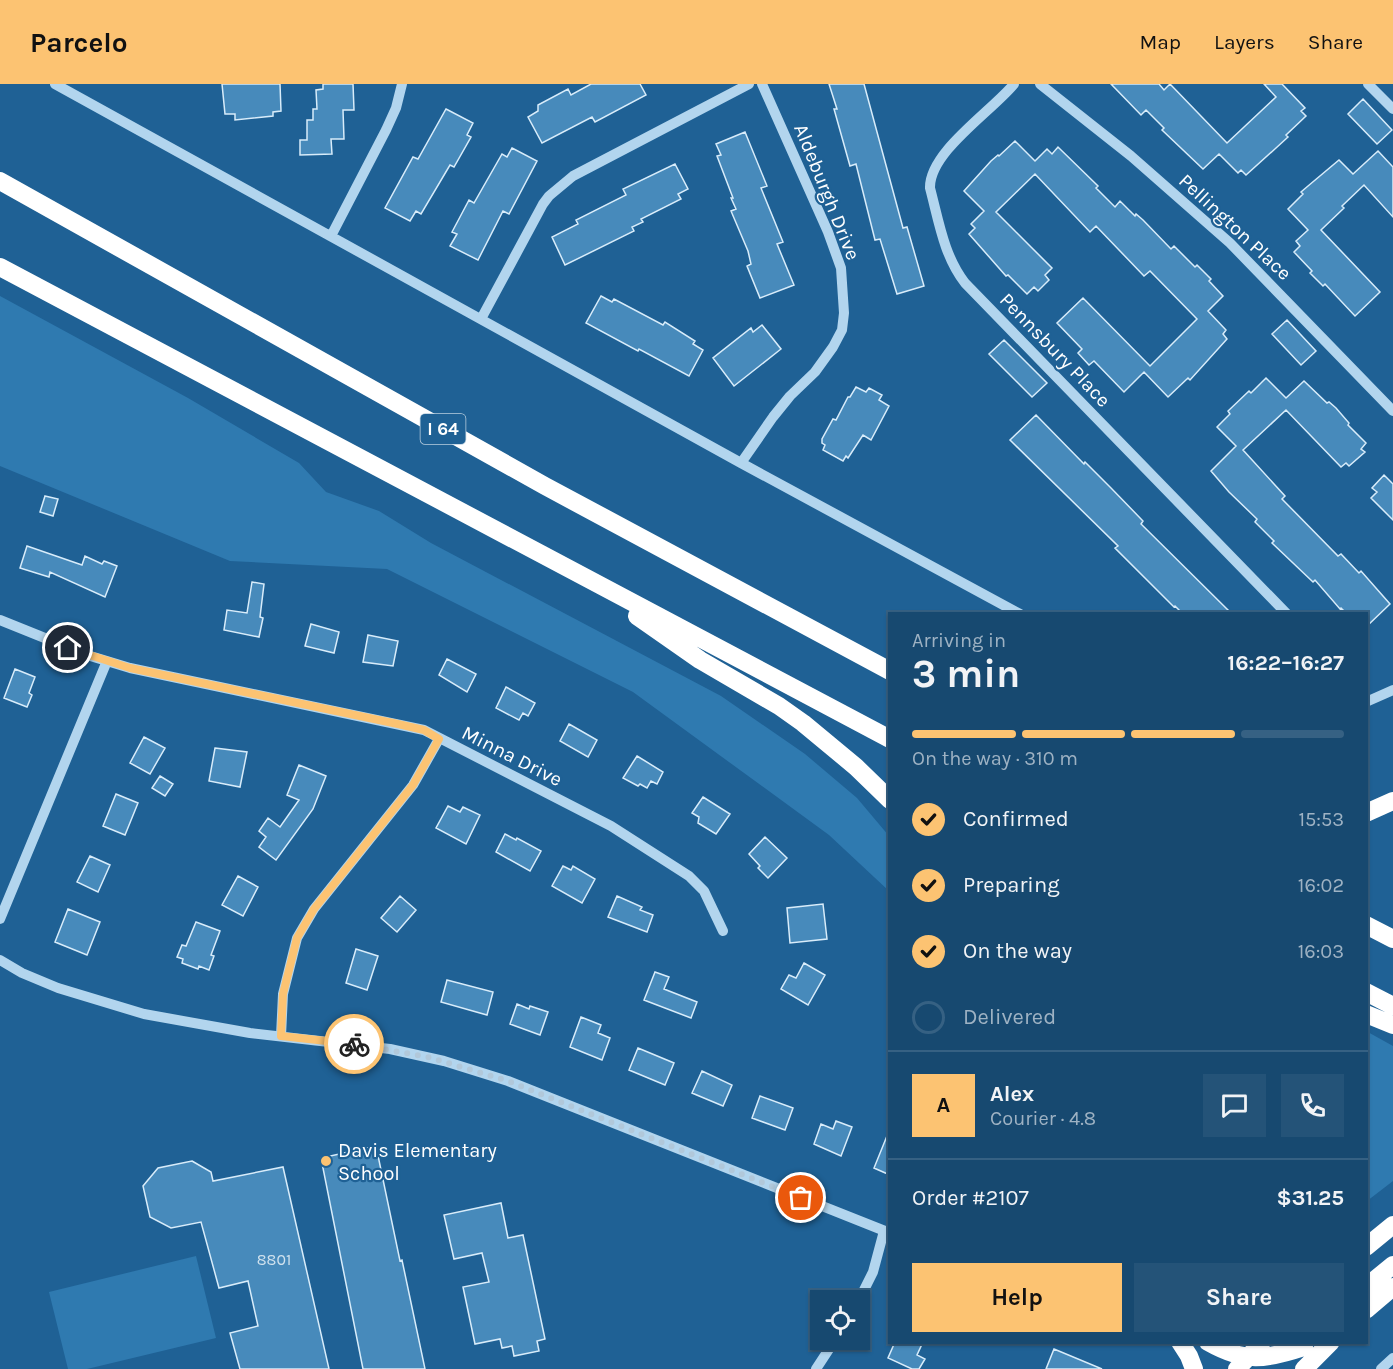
<!DOCTYPE html>
<meta charset="utf-8">
<style>
body{margin:0;font-family:Karla,sans-serif;background:#245378;color:#f1f3f6;height:100vh;display:flex;flex-direction:column;font-size:22px;white-space:nowrap}
*{box-sizing:border-box;margin:0}
p{font-size:20px;color:#9eb2c3}
.icon{flex:none;width:33px;height:33px;fill:none;stroke:currentColor;stroke-width:2;stroke-linecap:round;stroke-linejoin:round}
.map{position:relative;flex:1;overflow:hidden}
.panel{position:absolute;left:888px;top:528px;width:480px;height:732px;display:flex;flex-direction:column;background:#174970;border-radius:0px;box-shadow:0 2px 4px #0004,0 0 0 2px #366183}
.panel>*{flex:none}
.tools{position:absolute;left:810px;top:1206px;display:grid;gap:12px}
.tools a{display:grid;place-items:center;width:60px;height:60px;border-radius:0px;background:#174970;box-shadow:0 2px 4px #0004,0 0 0 2px #366183;font-size:30px}
.pin{position:absolute;display:grid;place-items:center;width:51px;height:51px;color:#fff;margin:-26px;border:3px solid #fff;border-radius:50%;box-shadow:0 2px 6px #0007}
.courier{position:absolute;display:grid;place-items:center;width:60px;height:60px;margin:-30px;border:4px solid #fcc372;border-radius:50%;background:#fff;color:#222;box-shadow:0 2px 8px #0007}
.overview em{font-style:normal;font-weight:700}
.overview div{display:flex;flex-direction:column-reverse}
.overview{display:flex;align-items:center;justify-content:space-between;height:102px;padding:0 24px}
h1{font-size:39px;font-weight:700;line-height:45px}
.bar{display:grid;grid-template-columns:repeat(4,1fr);gap:9px 6px;align-content:center;height:72px;padding:0 24px}
.bar i{height:8px;border-radius:4px;background:#366183}
.bar .current{background:#fcc372}
.bar p{grid-column:span 4}
.line{display:flex;align-items:center;gap:15px;padding:0 24px;border-top:2px solid #366183}
.line div{flex:1}
.round{display:grid;place-items:center;flex:none;width:63px;height:63px;border-radius:0px;background:#245378}
ol{padding:0 24px;list-style:none}
li{display:flex;align-items:center;gap:18px;height:66px}
li p{margin-inline-start:auto}
li .icon{padding:6px;border-radius:50%;background:#fcc372;color:#111;stroke-width:4}
li:last-child{color:#9eb2c3}
li i{width:33px;height:33px;border:3px solid #366183;border-radius:50%}
.cta{display:flex;gap:12px;margin-top:auto;padding:12px 24px}
.cta a{flex:1;height:69px;border-radius:0px;background:#fcc372;color:#111;font-size:24px;font-weight:700;line-height:69px;text-align:center}
.cta a+a{background:#245378;color:#f1f3f6}
header{display:flex;align-items:center;gap:36px;box-sizing:border-box;height:84px;padding:0 30px;background:#fcc372;color:#111}
header strong{font-size:28px}
nav{display:flex;gap:33px;margin-inline-start:auto;font-size:21px}
.map>svg:first-child{display:block}
</style>
<header>
<strong>Parcelo</strong>
<nav><a>Map</a><a>Layers</a><a>Share</a></nav>
</header>
<div class="map">
<svg width="1393" height="1285" viewBox="0 0 1393 1285">
<rect width="100%" height="100%" fill="#1f6195"/>
<!-- green -->
<path fill="#2f7ab0" d="M0,212L188,314L299,379L326,408L379,427L431,459L721,612L805,670L857,714L889,752V807L829,751L633,608L387,485L230,477L0,382Z
M1366,947L1393,962V1097L1367,1117Z
M196,1172L216,1254L87,1285H68L49,1208Z"/>
<!-- building -->
<path fill="#478abb" stroke="#d8ecfa" stroke-width="1.5" d="M222,0H280L281,27L273,28V32L235,36V30H225Z
M323,0H353L354,26H343L344,55H331L332,70L300,71V56H307V36H313V25H317L316,6L323,5Z
M591,0H640L646,11L595,38L592,33L542,59L528,33L538,27V21L568,5L571,11Z
M829,0H864L903,144L907,143L924,202L897,210L880,155L875,156L856,80L850,82L834,25H837Z
M1111,0H1159L1164,6L1170,0L1227,59L1276,13L1264,0H1282L1305,24L1301,27L1306,32L1286,51L1288,53L1276,64L1246,91L1241,86L1238,89L1219,70L1203,85L1162,46L1164,44L1146,26L1141,31Z
M1363,15L1392,46L1377,60L1348,30Z
M446,25L473,39L467,51L471,53L454,83L450,81L421,130L416,127L410,137L385,124L413,73L418,75Z
M745,48L767,102L761,104L783,158L777,160L794,201L760,214L747,182L751,180L748,167L731,127L736,125L731,114H733L717,72L721,71L716,60Z
M1015,57L1035,77L1047,65L1052,70L1058,63L1098,102L1096,104L1115,123L1120,117L1135,132L1136,130L1143,136L1171,165L1174,162L1195,183L1197,181L1211,195L1209,197L1223,212L1208,227L1226,246L1223,250L1227,255L1190,296L1188,294L1168,313L1144,288L1124,308L1094,277L1089,281L1078,269L1082,265L1057,239L1083,214L1150,282L1197,235L1150,187L1144,192L1096,142L1090,148L1035,90L996,128L1052,184L1045,191L1049,196L1038,207L1034,203L1027,210L1008,191L1006,192L969,150L975,144L971,140L984,127L964,107L991,77L998,71L999,72Z
M512,64L537,77L509,130L503,127L478,176L450,162L457,150L452,148L469,116L474,119L502,70L507,73Z
M1378,67L1393,83V133L1364,101L1342,122L1344,124L1321,146L1380,208L1355,232L1325,200L1323,202L1310,189L1312,187L1294,168L1300,162L1296,157L1308,146L1288,125L1303,110L1301,108L1308,102L1339,76L1353,90Z
M675,80L688,105L678,110L681,115L641,135L643,138L632,143L634,147L565,181L552,153L578,140L576,136L626,111L623,105Z
M601,212L612,218L614,215L663,241L665,238L695,257L693,260L703,266L689,292L639,265L638,267L586,239Z
M1287,236L1316,267L1301,281L1272,250Z
M762,241L781,265L734,302L713,274L751,244L753,248Z
M1004,256L1047,299L1032,313L989,270Z
M1266,294L1286,314L1304,297L1327,319L1329,318L1336,324L1349,339L1348,341L1366,359L1361,365L1365,368L1349,382L1346,379L1341,383L1286,326L1243,366L1285,412L1282,415L1338,472L1341,470L1359,489L1361,487L1390,520L1366,543V530H1347L1341,524L1340,525L1315,496L1313,498L1272,459L1274,457L1255,438L1257,435L1229,408L1211,387L1236,362L1217,343L1230,330L1228,327L1249,307L1251,309Z
M856,303L866,308L869,304L882,311L879,316L889,322L871,356L863,351L848,374L846,372L843,377L823,366L825,361L822,359V355L833,335L836,336L848,313H850Z
M1036,331L1084,380L1085,378L1111,404L1143,437L1141,440L1232,530H1183L1175,522L1174,523L1115,464L1118,462L1010,356Z
M1384,391L1393,400V436L1371,414L1377,408L1372,404Z
M45,412L58,415L53,432L40,428Z
M27,462L82,481L85,472L102,480L104,477L117,482L105,513L50,488L49,493L20,484Z
M252,498L264,500L260,533L263,534L259,553L224,546L227,526L247,529Z
M311,540L339,548L334,569L305,562Z
M368,551L398,557L393,582L363,578Z
M447,575L476,590L467,608L439,591Z
M15,585L35,593L29,609L32,611L27,623L4,614Z
M506,603L535,619L528,632L523,629L519,636L496,624Z
M569,640L597,656L588,673L560,657Z
M144,653L165,664L150,690L130,679Z
M215,664L247,668L240,703L209,697Z
M637,672L663,688L657,700L651,697L647,704L640,700L638,702L623,694Z
M299,681L326,692L313,725L276,776L259,763L266,753L259,747L268,734L280,743L299,716L287,711Z
M160,692L173,700L165,712L152,704Z
M116,710L138,719L125,751L103,742Z
M703,713L730,730L716,750L698,739L699,733L692,729Z
M448,722L460,728L463,723L480,731L466,760L436,744Z
M505,750L516,756L517,754L541,767L530,787L496,768Z
M765,753L787,774L768,794L758,784L760,782L749,770Z
M90,772L110,781L98,808L77,798Z
M563,782L571,786L573,782L595,795L582,819L552,802Z
M238,792L258,803L243,832L222,821Z
M400,812L416,826L397,848L381,834Z
M617,812L642,823L640,826L653,831L647,848L608,833Z
M823,820L827,855L790,859L787,824Z
M68,825L100,838L87,871L55,858Z
M196,838L220,847L211,871L214,872L209,886L199,882L198,885L182,879L183,875L177,873L182,861L186,862Z
M356,865L378,872L367,906L346,899Z
M804,879L825,891L808,921L781,905L789,891L796,894Z
M655,888L669,893L664,905L697,918L691,934L644,916Z
M447,896L493,908L487,931L441,918Z
M517,920L529,925L530,922L548,928L540,951L510,940Z
M581,933L601,941L598,949L610,954L602,976L570,963Z
M638,964L674,979L665,1001L629,986Z
M702,987L732,1001L723,1022L692,1009Z
M760,1012L793,1024L785,1046L752,1034Z
M836,1037L852,1043L841,1072L814,1060L821,1040L833,1045Z
M889,1047H890V1091L874,1084Z
M376,1062L400,1177L402,1176L425,1285H363L321,1074Z
M192,1077L211,1088L213,1097L283,1083L329,1285H240L230,1249L258,1242L248,1197L219,1204L201,1138L171,1144L150,1133L143,1102L158,1084Z
M501,1119L508,1154L523,1151L545,1255L537,1257L539,1267L514,1272L512,1262L502,1264L500,1255L475,1260L463,1203L489,1198L482,1169L454,1175L444,1131Z
M895,1258H923L917,1271L925,1275L919,1285H912L888,1274Z
M1054,1265L1102,1285H1046Z"/>
<g fill="none" stroke-linecap="round" stroke-linejoin="round">
<!-- minor -->
<path stroke="#b2d5ee" stroke-width="10" d="M55,0L741,379L1020,530
M1014,0C992,27 929,68 930,104C939,138 944,172 965,199L1287,530
M1040,0L1131,72L1230,159L1393,327
M1368,0L1393,25
M331,152L386,46L396,24L402,0
M481,235L543,120L549,112L573,92L749,0
M741,379L773,333L790,312L815,288L833,263L842,246L844,229L841,184L828,148L762,0
M0,536L87,571L130,584L424,646L611,742L689,792L704,807L723,847
M1366,618L1393,606
M0,835L107,577
M0,876L22,889L58,904L144,930L250,949L390,965L444,977L508,997L890,1149
M281,952L283,910L297,854L314,825L413,701L439,655
M859,1216L873,1188L884,1147
M816,1285L835,1256
M1381,1285L1393,1274"/>
<!-- highway -->
<path stroke="#fff" stroke-width="18" d="M0,97L545,402L890,587
M0,183L890,655
M637,532L700,576L779,622L803,639L856,683L890,716
M1366,729L1393,717
M1366,841L1393,855
M1366,908L1393,922
M1366,930L1393,941
M1366,1163L1393,1141
M1366,1203L1393,1181
M1366,1226L1393,1203
M1180,1258L1189,1272L1194,1285
M1208,1258C1245,1279 1265,1276 1304,1263
M1237,1285L1262,1258
M1304,1285L1331,1258"/>
</g>
<g fill="none" stroke-linecap="round" stroke-linejoin="round">
<!-- done -->
<path stroke="#b1c8da" stroke-width="6" stroke-dasharray="0 10.8" d="M354,960L428,973L508,997L801,1114"/>
<!-- route -->
<path stroke="#fcc372" stroke-width="8" d="M68,564L130,584L398,640L424,646L439,655L413,701L314,825L297,854L283,910L281,952L354,960"/>
</g>
<!-- markers -->
<circle fill="#fcc372" stroke="#1f6195" stroke-width="2" cx="326" cy="1077" r="6"/>
<g text-anchor="middle" dominant-baseline="central" stroke-width="4.5" stroke-linejoin="round" paint-order="stroke">
<!-- number labels -->
<g font-size="16" fill="#d1e2ee">
<text x="274" y="1175">8801</text>
</g>
<!-- shield labels -->
<rect fill="#1f6195" stroke="#bcd0df" stroke-width="1.5" x="420.5" y="330" width="45" height="30" rx="4.5"/>
<g font-size="18" font-weight="bold" fill="#fff">
<text x="443" y="345">I 64</text>
</g>
<!-- street labels -->
<g font-size="20" fill="#fff" stroke="#1f6195">
<text transform="translate(827 108) rotate(68)">Aldeburgh Drive</text>
<text transform="translate(1235 143) rotate(43)">Pellington Place</text>
<text transform="translate(1055 266) rotate(46)">Pennsbury Place</text>
<text transform="translate(512 672) rotate(27)">Minna Drive</text>
</g>
<!-- poi labels -->
<g font-size="20" fill="#fff" stroke="#1f6195" text-anchor="start">
<text x="338" y="1066">Davis Elementary<tspan x="338" dy="23">School</tspan></text>
</g>
</g>
</svg>
<div class="tools">
<a><svg class="icon" aria-label="locate" viewBox="0 0 24 24"><circle cx="12" cy="12" r="6"/><path d="M12 2v4M12 18v4M2 12h4M18 12h4"/></svg></a>
</div>
<div class="pin" style="left:801px;top:1114px;background:#ea580c"><svg class="icon" aria-label="bag" viewBox="0 0 24 24"><path d="M5 8h14l-1 12H6zM9 8a3 3 0 0 1 6 0"/></svg></div>
<div class="pin" style="left:68px;top:564px;background:#1f2937"><svg class="icon" aria-label="home" viewBox="0 0 24 24"><path d="M3 11l9-7 9 7M6 9v11h12V9"/></svg></div>
<div class="courier" style="left:354px;top:960px"><svg class="icon" aria-label="bike" viewBox="0 0 24 24"><circle cx="6" cy="16" r="4"/><circle cx="18" cy="16" r="4"/><path d="M6 16l4-8h5l3 8M10 8l3 8H6M13 5h3"/></svg></div>
<section class="panel">
<div class="overview"><div><h1>3 min</h1><p>Arriving in</p></div><em>16:22–16:27</em></div>
<div class="bar"><i class="current"></i><i class="current"></i><i class="current"></i><i></i><p>On the way · 310 m</p></div>
<ol>
<li><svg class="icon" aria-label="check" viewBox="0 0 24 24"><path d="M5 12l5 5 9-10"/></svg>Confirmed<p>15:53</p></li>
<li><svg class="icon" aria-label="check" viewBox="0 0 24 24"><path d="M5 12l5 5 9-10"/></svg>Preparing<p>16:02</p></li>
<li><svg class="icon" aria-label="check" viewBox="0 0 24 24"><path d="M5 12l5 5 9-10"/></svg>On the way<p>16:03</p></li>
<li><i></i>Delivered</li>
</ol>
<div class="line" style="height:108px"><b class="round" style="background:#fcc372;color:#111">A</b><div><b>Alex</b><p>Courier · 4.8</p></div><a class="round"><svg class="icon" aria-label="chat" viewBox="0 0 24 24"><path d="M4 5h16v11H9l-5 4z"/></svg></a><a class="round"><svg class="icon" aria-label="phone" viewBox="0 0 24 24"><path d="M5 4h4l2 5-3 2q2 4 5 5l2-3 5 2v4C11 20 4 13 5 4z"/></svg></a></div>
<div class="line" style="height:78px"><div>Order #2107</div><b>$31.25</b></div>
<div class="cta"><a>Help</a><a>Share</a></div>
</section>
</div>
